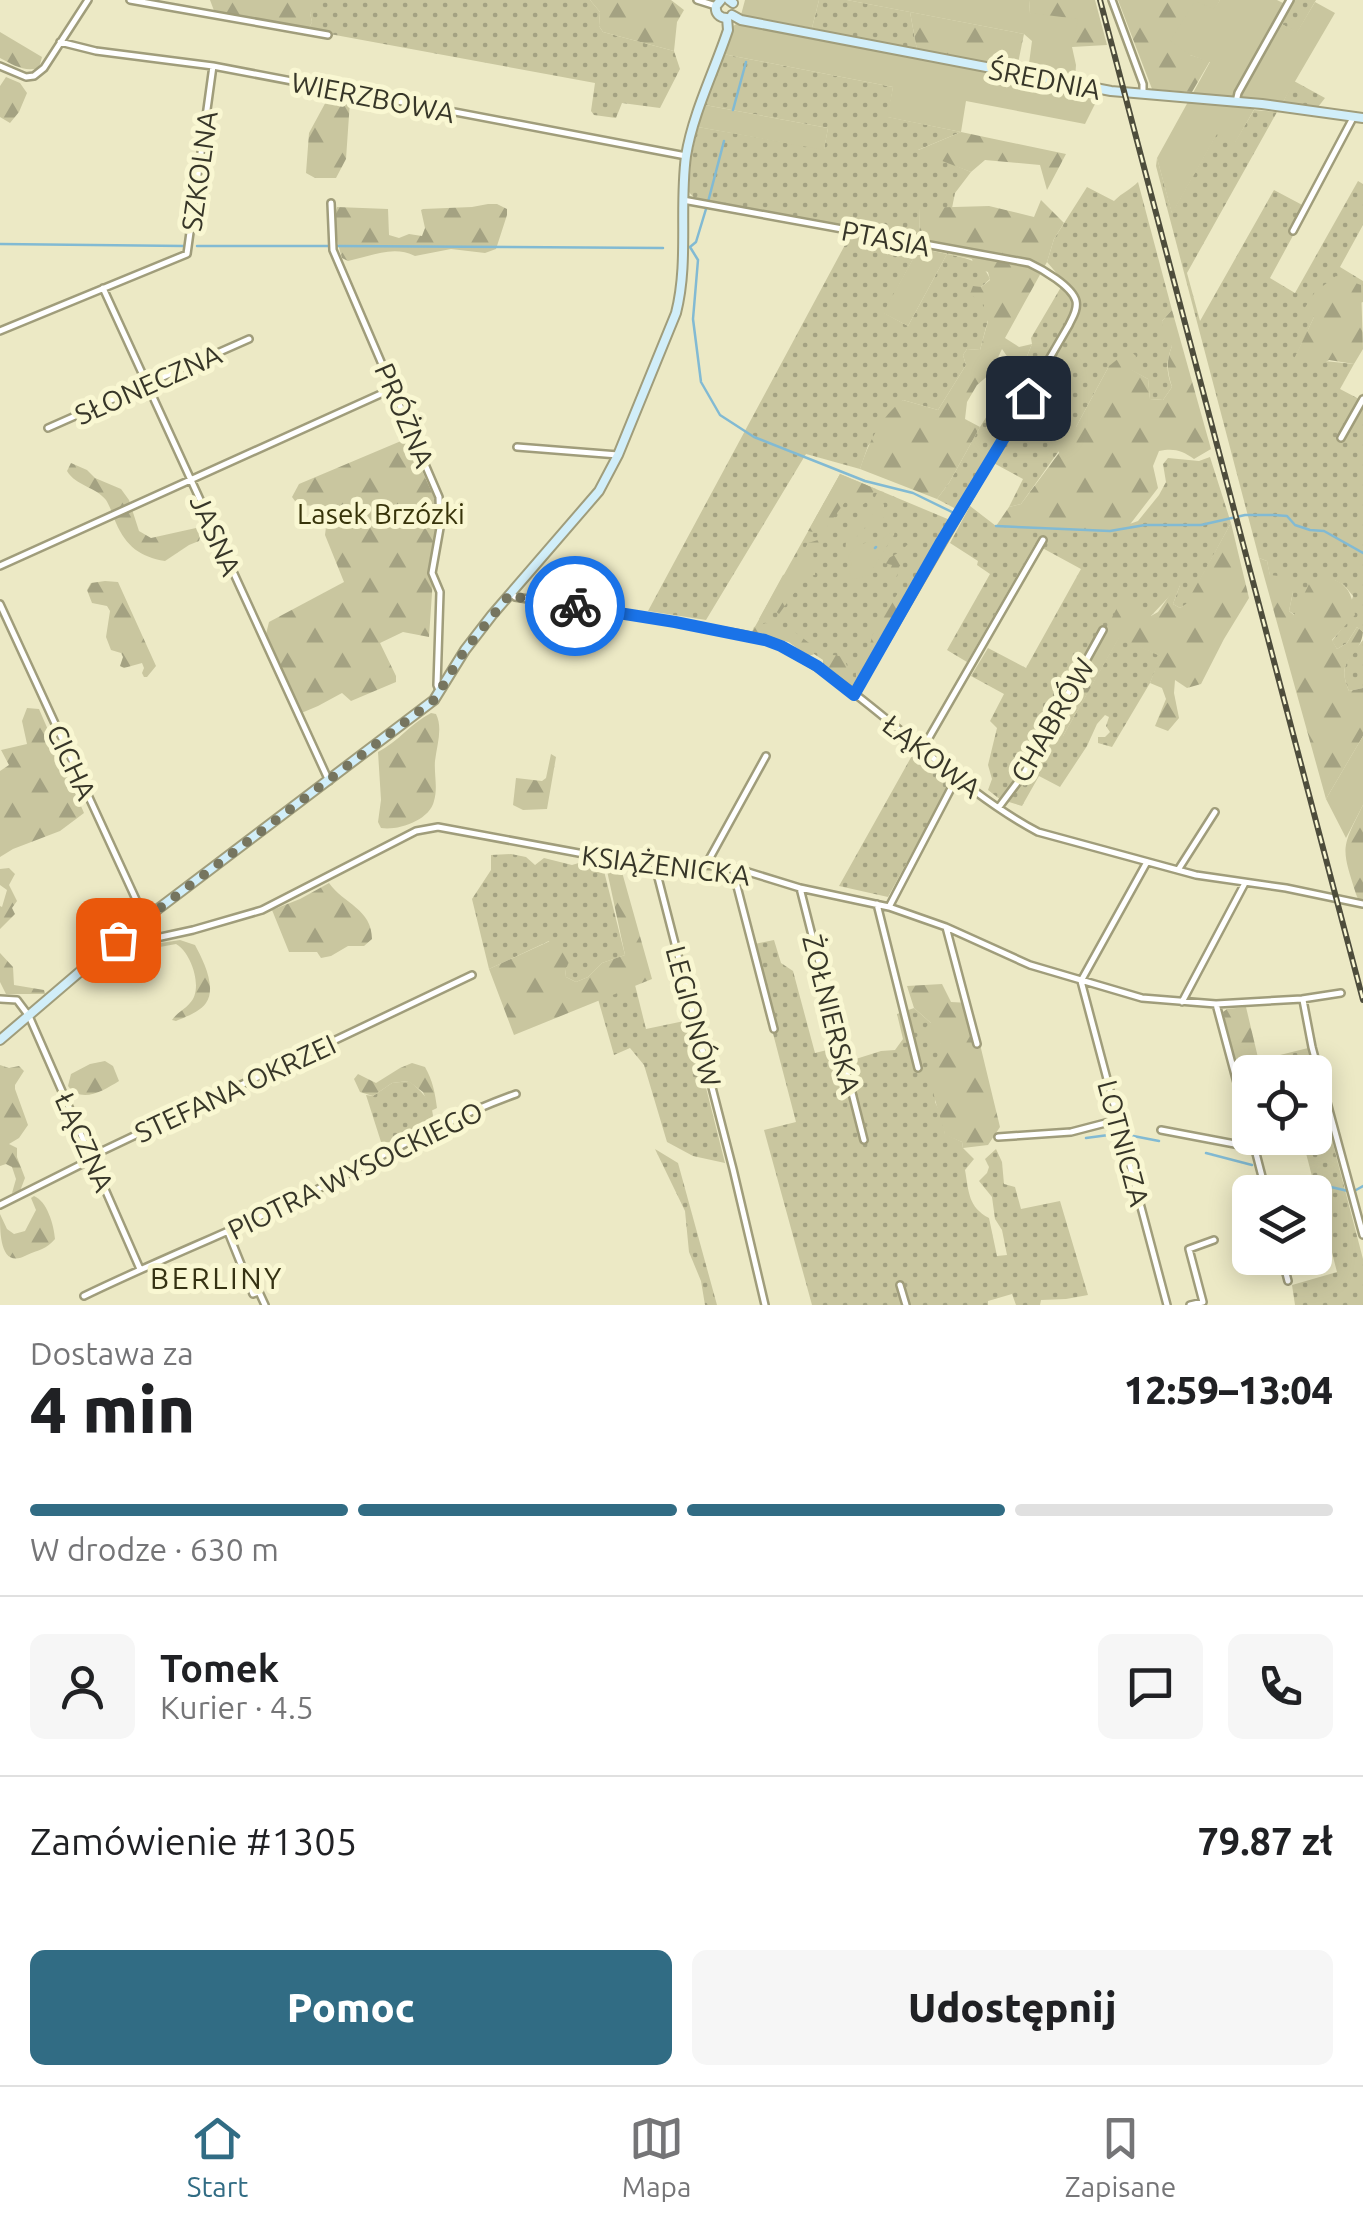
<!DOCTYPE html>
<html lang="pl">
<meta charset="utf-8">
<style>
body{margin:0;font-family:Ubuntu,sans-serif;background:#f6f6f6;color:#202124;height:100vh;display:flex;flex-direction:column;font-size:38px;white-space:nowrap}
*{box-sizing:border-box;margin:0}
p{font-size:32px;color:#757577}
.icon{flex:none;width:55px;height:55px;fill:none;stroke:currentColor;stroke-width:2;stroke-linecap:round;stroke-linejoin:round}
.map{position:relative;height:1305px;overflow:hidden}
.details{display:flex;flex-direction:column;background:#fff;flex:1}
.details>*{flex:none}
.fabs{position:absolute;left:1232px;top:1055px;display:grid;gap:20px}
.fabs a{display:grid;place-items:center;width:100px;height:100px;border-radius:15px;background:#fff;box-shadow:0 5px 25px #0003;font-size:50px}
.pin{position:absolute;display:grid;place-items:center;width:85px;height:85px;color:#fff;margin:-42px;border-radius:20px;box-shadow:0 5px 15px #0006}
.courier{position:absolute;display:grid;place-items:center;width:100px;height:100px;margin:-50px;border:8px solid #1a73e8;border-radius:50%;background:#fff;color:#222;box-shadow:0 2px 12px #0007}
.head em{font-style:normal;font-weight:800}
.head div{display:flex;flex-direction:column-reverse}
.head{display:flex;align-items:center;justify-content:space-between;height:170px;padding:0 30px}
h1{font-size:65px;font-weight:800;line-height:75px}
.bar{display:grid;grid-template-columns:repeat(4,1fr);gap:15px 10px;align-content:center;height:120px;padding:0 30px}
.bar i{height:12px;border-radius:8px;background:#e0e0e0}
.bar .on{background:#316c84}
.bar p{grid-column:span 4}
.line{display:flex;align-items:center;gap:25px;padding:0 30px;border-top:2px solid #e0e0e0}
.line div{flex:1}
.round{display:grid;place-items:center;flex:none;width:105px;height:105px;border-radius:15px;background:#f6f6f6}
.primary-button{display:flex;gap:20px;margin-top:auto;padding:20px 30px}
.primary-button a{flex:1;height:115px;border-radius:15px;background:#316c84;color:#fff;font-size:40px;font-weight:800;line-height:115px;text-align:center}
.primary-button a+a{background:#f6f6f6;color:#202124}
.tab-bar{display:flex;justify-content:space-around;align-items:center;height:140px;border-top:2px solid #e0e0e0;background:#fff;font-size:28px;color:#757577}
.tab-bar a{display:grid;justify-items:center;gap:5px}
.tab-bar .on{color:#316c84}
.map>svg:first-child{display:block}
</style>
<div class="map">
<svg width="1363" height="1305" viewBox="0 0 1363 1305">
<defs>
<pattern id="grass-dots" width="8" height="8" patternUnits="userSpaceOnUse" patternTransform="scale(2.5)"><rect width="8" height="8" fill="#c9c69f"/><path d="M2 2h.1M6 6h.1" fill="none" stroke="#a4a282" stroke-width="1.8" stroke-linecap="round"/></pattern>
<pattern id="forest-firs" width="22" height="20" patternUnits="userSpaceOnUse" patternTransform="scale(2.5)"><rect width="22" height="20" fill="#c9c69f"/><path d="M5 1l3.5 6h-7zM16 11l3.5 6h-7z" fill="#a4a282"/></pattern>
</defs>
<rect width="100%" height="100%" fill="#ece9c5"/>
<!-- grass -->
<path fill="url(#grass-dots)" d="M316,0H590L600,12L599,26L603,32L674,51L680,69L660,108L622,103L616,118L594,115L591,111L595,83L308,30L312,22L310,13Z
M819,0H847L910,12L917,50L812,28Z
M1293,0H1316L1297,33L1280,23Z
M723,54L893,87L888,117L961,132L918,150L971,172L955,193L952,208H920L919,248L884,313L908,326L947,254C965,258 983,260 990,279L981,287L988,320L980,350L967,349L963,355L966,365L938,410L903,400L868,446L860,469L806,454L706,620L648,611L853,230L695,199L689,192L691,158L698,127L824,149L828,128L705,105Z
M1294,81L1325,98L1318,107L1283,102Z
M1254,110L1277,112L1187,273L1200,321L1274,190L1308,208L1270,278L1295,293L1358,181L1363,184V225L1340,267L1363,281V302L1314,317L1295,358L1354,364L1340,389L1359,399L1363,393V632L1357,627L1347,643L1337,649L1332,641L1344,626L1353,596L1344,585L1334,580L1295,615L1289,611L1293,592L1270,576L1267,561L1259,558L1156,166L1157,158L1172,213L1217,133L1235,142Z
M1138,182L1172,310L1162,321L1172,346C1166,361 1166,371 1172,387L1163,400L1150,399L1148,379L1131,370L1109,366L1076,427L1021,504L1009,507L1023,479L988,460L958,510L937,499L949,483L980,427L1019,365L1023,366L1032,344L1031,338L1064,282L1047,262L1054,239L1087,187L1114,201C1123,192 1130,190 1138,182Z
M1210,457L1231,523L1187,604L1180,608L1173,604L1180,585L1150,617L1142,611L1089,665L1066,706L1063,736L1119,637L1161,656L1150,683L1112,747L1098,743V737H1105L1110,732L1106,726L1109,717L1105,715L1097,724L1087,746L1060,787L1039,776L1022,806L1009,802L1006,804L988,790L992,779L988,765L997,728L990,721L1004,694L971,676L988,648L1026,668L1081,569L1035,544L967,662L947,650L990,574L977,565L978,561L950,543L970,506L996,526L1110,531L1138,521L1159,495L1166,482L1163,464L1168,458L1199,461Z
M840,474L950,520L856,687L852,688L823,666V660L814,654L808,656L789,642L752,632Z
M1363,640V688L1349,691C1338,666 1348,660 1363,640Z
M914,752L952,779L888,897L839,886Z
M511,854L526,857L535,865L544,858L572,865L582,862L603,867L625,955L602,963L588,977L576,982L566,977L565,969L549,941L489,969L472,899L491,870V855Z
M774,940L781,963L793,971L815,1053L839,1047L840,1064L881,1051L895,1050L903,1039L897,1014L914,1008L932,1024L945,1053L935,1102L942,1116L945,1134L962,1142L963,1148L974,1159L965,1170C969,1192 968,1207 989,1218L997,1256L1007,1255L1002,1230L995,1219L992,1197L979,1181L987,1173L989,1167L985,1159L996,1149L1002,1162L1004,1184L1015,1187L1021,1209L1060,1201L1088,1295L1066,1299L1041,1300L1040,1305H1016L1012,1294L988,1301V1305H812L764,1130L796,1122L750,945Z
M635,985L646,1029L689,1020L725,1163L693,1156L667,1142L644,1065L630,1048L614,1055L598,999Z
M1308,1048L1314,1072H1284L1280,1055Z
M1315,1075L1363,1259V1305H1295L1292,1285L1337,1272L1302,1138H1315Z
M409,1081C422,1091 437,1106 432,1124L382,1145L366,1095L373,1096L392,1083Z
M655,1149L678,1163L717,1305H705L701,1281L689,1252L685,1211Z"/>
<!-- forest -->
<path fill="url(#forest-firs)" d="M210,0H316L317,2L310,13L312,22L308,30L216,16Z
M590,0H671L684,10L677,22L674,51L603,32L599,26L600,12Z
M1029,0H1095L1107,45L1072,47L1030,13Z
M1118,0H1220L1190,55L1210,61L1192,92L1152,89Z
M910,12L1024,34L1017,68L917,50Z
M0,32L42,57L39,68C24,72 13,65 0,58Z
M6,77L20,83L27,93L19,112L10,123L0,117V86Z
M336,96L350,101L346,159L336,178H315L306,173L309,133L328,98Z
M961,132L1066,154L1047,190L1040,165L985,160L971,172L916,151Z
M1041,200L1064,223L1054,239L1047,262L1005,338L1019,347L1032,344L1023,366L1011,362L1002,349L990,374L977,385L967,402L965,419L980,427L949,483L937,499L860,469C869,442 880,418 903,400L938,410L966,365L963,355L967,349L980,350L988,321L981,316L984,305L970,294L973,286L981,287L990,280L988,272L974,268L972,259L919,248L920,208L989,206L1034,217Z
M488,204H497L507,209V215L496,249L485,253L451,249L415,256C393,245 372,256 348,261L342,258C337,241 332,224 337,207L388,209L389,235L399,238L409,234L422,236L425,228L421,210L423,209L472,207Z
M1336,276L1361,285L1363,349L1354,364L1329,360L1318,366L1310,360L1300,363L1294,359L1314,317L1302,312L1315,292Z
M1172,310L1211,449L1194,459C1182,450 1173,448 1159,451L1153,466L1158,488L1128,527L1110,531L996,526L1009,507L1021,504L1059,453L1053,434L1061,426L1076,427L1109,366L1129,350L1136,356L1132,370L1148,379L1150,399L1163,400L1172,387C1167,371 1166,361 1172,346L1164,338L1162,321Z
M401,441L409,442L438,506L429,637L403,632L380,643L396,676V682L351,701L342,693L318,706L299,714L265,638L269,622L344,582L325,535L327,519L319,506L298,505L292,497L299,484Z
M71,463L87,470L95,478L121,489L129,500L139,531L151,538L196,528L202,531L199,541L189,545L165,561C140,557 126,546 116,523C113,516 110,506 106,500C96,487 76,486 67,471Z
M840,474L876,489L865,503L854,511L850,502H845L822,534L808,531Z
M878,491L884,492L881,498L884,505V521L863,529L845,552L846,542L854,523L873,514L872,503Z
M1231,523L1249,598L1224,639L1201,684L1187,688L1175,680L1174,693L1179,718L1168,731L1155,726L1166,699L1162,688L1150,683L1160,656L1119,638L1063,736L1060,737L1056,732L1066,706L1119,604L1125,600C1141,605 1138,609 1151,616L1158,612L1178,583L1180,585L1173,604L1180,608L1186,604Z
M818,540L822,541L813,550L814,566L806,568L815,572V575L801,577L797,589L779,614L773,609L764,620L759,619L783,575L791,572L808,543Z
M907,545L912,547L910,554L899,567L895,583L889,584L887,577L892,565L884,563L885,560L900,552Z
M1259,558L1267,561L1270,575L1287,577L1293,592L1289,611L1294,615L1311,580C1341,574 1352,587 1355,615L1332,640L1337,649L1347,643L1357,627L1363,632C1360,660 1334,657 1349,691L1363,688V736L1326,799Z
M105,581L118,582L156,666L147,677H144L142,673L144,668L142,663L124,668L120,666L123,657L121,653L111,650L106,637L110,611L107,606L92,603L87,590L91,583Z
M913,586L856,687V673L866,658L875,627L898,593Z
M766,623L795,632L813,646L814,654L808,656L789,642L752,632L754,627Z
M834,655L844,657L849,672L847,684L823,666L827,656Z
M27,708L39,709L84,813L60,831L13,849L0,857V771L9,765L1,750L27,744L22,721Z
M431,713L436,714C443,728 437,745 435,761C434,774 438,788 434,801C430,820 398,831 381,828L378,822L381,800L378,752C398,742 411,723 431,713Z
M551,754L556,757L547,809L523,810L513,805L516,778L542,781L546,778Z
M1363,805V901L1358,899L1356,894C1341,847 1341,849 1363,805Z
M620,865L652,979L514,1035L489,969L550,941L568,949L571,959L565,969L566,977L576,982L588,977L602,963L625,955L606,866Z
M9,868L15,874L9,885L17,901L12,908L15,914L0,929V906L2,907L7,890L0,885V869Z
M329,883C344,904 372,909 372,939L364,946H348L331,956L321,958L317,952H289L272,910L300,899Z
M180,940L195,945C203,960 217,987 206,1003C200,1012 185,1017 176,1021L172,1020C178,1012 184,1010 190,1003C204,989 191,952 176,944L149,949L148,945Z
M0,953L13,967L14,985L44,990L45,994H6L0,982Z
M942,984L951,1002L970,1003L1000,1127L988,1145L963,1148L962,1142L945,1135C940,1108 919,1073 942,1051L940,1043L931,1042L926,1027L931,1023L914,1008L907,986Z
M1246,1007L1260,1066L1238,1072L1223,1012L1227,1009Z
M105,1061L113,1066L119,1081C103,1091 81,1104 68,1086L71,1074L90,1064Z
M412,1063L425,1067C433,1081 435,1093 437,1108L431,1111L423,1092L408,1081L392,1083L373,1096L360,1092L354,1079L358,1074L376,1083L400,1068Z
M0,1065L9,1068L19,1066L24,1071L15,1085V1089L28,1125L19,1138L9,1144L17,1148V1157L25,1178L20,1191L12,1193L16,1179L12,1167L6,1164L0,1166Z
M34,1196C47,1201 54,1225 55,1239C47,1249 38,1250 27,1255C0,1270 0,1234 0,1214L7,1229L14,1234L25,1231L36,1210L31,1198Z"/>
<!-- green -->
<path fill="#c9c69f" d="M745,0H819L812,28L741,15Z
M847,0H1029L1030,13L1078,19L1072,47L1076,65L1075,79L1028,71L1032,41L1024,34Z
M1220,0H1277L1285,4L1276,21L1297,32L1315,2L1335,13L1283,102L1260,99L1235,143L1217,134L1172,214L1157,158L1210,62L1190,55L1170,41L1195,1L1214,9Z
M736,24L1100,94L1085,124L966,101L961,132L887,117L893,87L723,54L732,27Z
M705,105L828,128L824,150L698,127Z
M919,248L947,254L908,326L883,313Z
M895,530L894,535L869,575L856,579L851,578L849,569L852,564L848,557C859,538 866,546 882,539C886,537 890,532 895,530Z
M1363,736V805L1346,838L1326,799Z"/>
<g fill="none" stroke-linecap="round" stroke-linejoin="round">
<!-- stream -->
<path stroke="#82bad3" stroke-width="2.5" d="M733,110L746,62
M708,202L724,141
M0,244L184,246
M197,246H330
M336,246L663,248
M687,247H690L698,260L693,319L701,382L720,415L754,437L865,481L913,493L956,514
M690,247L696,242L706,209
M996,526L1110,531L1145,525H1201L1245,515H1274L1287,516L1295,525L1310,530L1324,531L1363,553
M875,548L876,547
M1123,1134L1159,1141
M1086,1138L1116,1134
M1206,1153L1252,1165
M1318,1184L1348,1191
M1356,1190L1363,1186"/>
<defs>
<path id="street" d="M130,0L328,35
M697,0L716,6
M1112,0L1143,84V94
M60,42L96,51L213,66L686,156
M0,66L26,77L34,76L44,68L88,0
M1236,102L1238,93L1290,0
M683,200L1029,263C1042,269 1072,286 1076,301C1078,310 1072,318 1069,325L854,695
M331,203L333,250L439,497L440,528L432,573L440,592L437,685L439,690
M1293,231L1354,116
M103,288L329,781
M0,331L187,254L213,66
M48,428L249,339
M1341,438L1363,399
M517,447L618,455
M0,566L394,388
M511,593L515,597C581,607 646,616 711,629C736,634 763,636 785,648C877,697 946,783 1038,832L1196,875L1286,888L1363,904
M0,604L145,919
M923,748L1043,540
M999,807L1023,775L1103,630
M654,862L733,1169L765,1305
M1147,862L1081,981L1167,1305
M706,865L766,756
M732,867L774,1029
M1178,870L1215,812
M800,888L864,1140
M877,904L918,1068
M889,907L957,777
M946,927L977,1044
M117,940L124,945L193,930L262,910L416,831L438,827L611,859L732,867L800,888L889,907L946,927L1030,965L1142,998L1216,1004L1302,999L1341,993
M0,999L17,1000L29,1016L140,1269
M1303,1000L1312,1047L1363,1235
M1182,1002L1245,883
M1216,1004L1250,1131
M1161,1130L1240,1145L1253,1144
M998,1137L1071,1132L1117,1120
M1252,1138L1266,1192
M0,1205L84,1163L98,1153L472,975
M228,1232L253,1294L259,1292L265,1305
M1282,1258L1288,1281
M900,1285L906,1305
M84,1296C158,1260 235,1230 308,1194C377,1160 443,1120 516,1094
M1190,1305L1203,1302L1189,1249L1214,1240"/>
<path id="secondary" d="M721,0L716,6C715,13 719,18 727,18
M729,0L733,3
M732,15L741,20L1111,91L1262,104L1363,118
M0,1040L117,940L434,700L465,650L492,615L599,491L618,455L676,313C689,262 679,208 686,156C693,113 714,72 728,30L727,18"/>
</defs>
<!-- street casing -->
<use href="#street" stroke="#a09d7b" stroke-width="10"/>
<!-- secondary casing -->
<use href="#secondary" stroke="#a09d7b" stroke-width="12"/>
<!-- street -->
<use href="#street" stroke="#fff" stroke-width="5"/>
<!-- secondary -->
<use href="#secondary" stroke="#d1eef9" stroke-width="8"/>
<defs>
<path id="rail" d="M1100,0L1363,1000"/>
</defs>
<!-- rail casing -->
<use href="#rail" stroke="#4e4d3c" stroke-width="6"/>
<!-- rail -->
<use href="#rail" stroke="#f9f7d2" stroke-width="2.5" stroke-dasharray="8" stroke-linecap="butt"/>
</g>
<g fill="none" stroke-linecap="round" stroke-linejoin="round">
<!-- done -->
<path stroke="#76755f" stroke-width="10" stroke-dasharray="0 18" d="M118,940L434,700L465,650L511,593L515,597L575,606"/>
<!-- route -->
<path stroke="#1a73e8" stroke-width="12" d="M575,606L675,622L765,640L781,646L817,666L854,695L941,542L1028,398"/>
</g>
<g text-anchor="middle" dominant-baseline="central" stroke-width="10" stroke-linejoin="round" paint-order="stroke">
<!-- street labels -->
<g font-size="28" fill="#373628" stroke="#f9f7d2">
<text transform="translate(1045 79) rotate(11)">ŚREDNIA</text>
<text transform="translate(373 97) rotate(11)">WIERZBOWA</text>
<text transform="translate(199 171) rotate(-82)">SZKOLNA</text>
<text transform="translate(886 238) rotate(11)">PTASIA</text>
<text transform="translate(148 384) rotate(-24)">SŁONECZNA</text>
<text transform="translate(405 415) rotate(67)">PRÓŻNA</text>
<text transform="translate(216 535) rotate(66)">JASNA</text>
<text transform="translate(1052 720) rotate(-60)">CHABRÓW</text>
<text transform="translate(932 756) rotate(38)">ŁĄKOWA</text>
<text transform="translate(72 762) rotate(65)">CICHA</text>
<text transform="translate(666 865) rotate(7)">KSIĄŻENICKA</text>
<text transform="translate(832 1014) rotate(76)">ŻOŁNIERSKA</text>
<text transform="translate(694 1016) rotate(75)">LEGIONÓW</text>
<text transform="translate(235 1088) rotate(-25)">STEFANA OKRZEI</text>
<text transform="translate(85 1142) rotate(66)">ŁĄCZNA</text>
<text transform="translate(1124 1143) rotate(75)">LOTNICZA</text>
<text transform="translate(355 1170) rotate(-26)">PIOTRA WYSOCKIEGO</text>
</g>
<!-- park labels -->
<g font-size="28" fill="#373309" stroke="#f9f7d2">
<text x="381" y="513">Lasek Brzózki</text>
</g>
<!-- neighbourhood labels -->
<g font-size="30" letter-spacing="2.5" fill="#353213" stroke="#f9f7d2">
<text x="217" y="1278">BERLINY</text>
</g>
</g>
</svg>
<div class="fabs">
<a><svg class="icon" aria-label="locate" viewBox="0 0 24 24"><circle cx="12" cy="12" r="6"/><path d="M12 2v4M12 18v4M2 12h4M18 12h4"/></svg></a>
<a><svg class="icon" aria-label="layers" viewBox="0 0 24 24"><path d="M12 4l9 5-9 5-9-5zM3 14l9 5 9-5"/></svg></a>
</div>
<div class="pin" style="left:118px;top:940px;background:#ea580c"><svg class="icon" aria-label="bag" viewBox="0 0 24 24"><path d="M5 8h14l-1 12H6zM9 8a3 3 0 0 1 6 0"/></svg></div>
<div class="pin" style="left:1028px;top:398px;background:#1f2937"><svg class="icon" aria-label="home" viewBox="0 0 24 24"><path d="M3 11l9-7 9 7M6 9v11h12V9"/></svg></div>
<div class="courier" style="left:575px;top:606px"><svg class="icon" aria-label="bike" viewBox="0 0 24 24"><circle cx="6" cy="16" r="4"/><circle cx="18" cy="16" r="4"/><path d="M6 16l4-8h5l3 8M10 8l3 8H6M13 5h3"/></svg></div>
</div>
<section class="details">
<div class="head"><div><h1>4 min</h1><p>Dostawa za</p></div><em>12:59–13:04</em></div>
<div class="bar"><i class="on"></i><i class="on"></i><i class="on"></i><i></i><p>W drodze · 630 m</p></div>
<div class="line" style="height:180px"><a class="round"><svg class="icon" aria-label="person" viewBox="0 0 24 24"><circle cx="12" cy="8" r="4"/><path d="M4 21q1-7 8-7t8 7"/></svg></a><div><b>Tomek</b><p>Kurier · 4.5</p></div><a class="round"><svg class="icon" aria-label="chat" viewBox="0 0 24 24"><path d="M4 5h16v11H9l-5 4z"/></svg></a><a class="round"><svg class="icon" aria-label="phone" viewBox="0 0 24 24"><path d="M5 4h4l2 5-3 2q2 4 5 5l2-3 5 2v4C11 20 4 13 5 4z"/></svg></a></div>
<div class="line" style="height:130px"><div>Zamówienie #1305</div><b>79.87 zł</b></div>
<div class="primary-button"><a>Pomoc</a><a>Udostępnij</a></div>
</section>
<nav class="tab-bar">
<a class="on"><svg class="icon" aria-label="home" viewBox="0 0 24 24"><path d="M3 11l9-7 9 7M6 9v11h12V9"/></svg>Start</a>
<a><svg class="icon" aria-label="map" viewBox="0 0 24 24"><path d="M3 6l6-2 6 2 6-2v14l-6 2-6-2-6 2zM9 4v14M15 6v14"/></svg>Mapa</a>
<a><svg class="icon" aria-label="saved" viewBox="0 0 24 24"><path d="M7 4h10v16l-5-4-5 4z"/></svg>Zapisane</a>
</nav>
